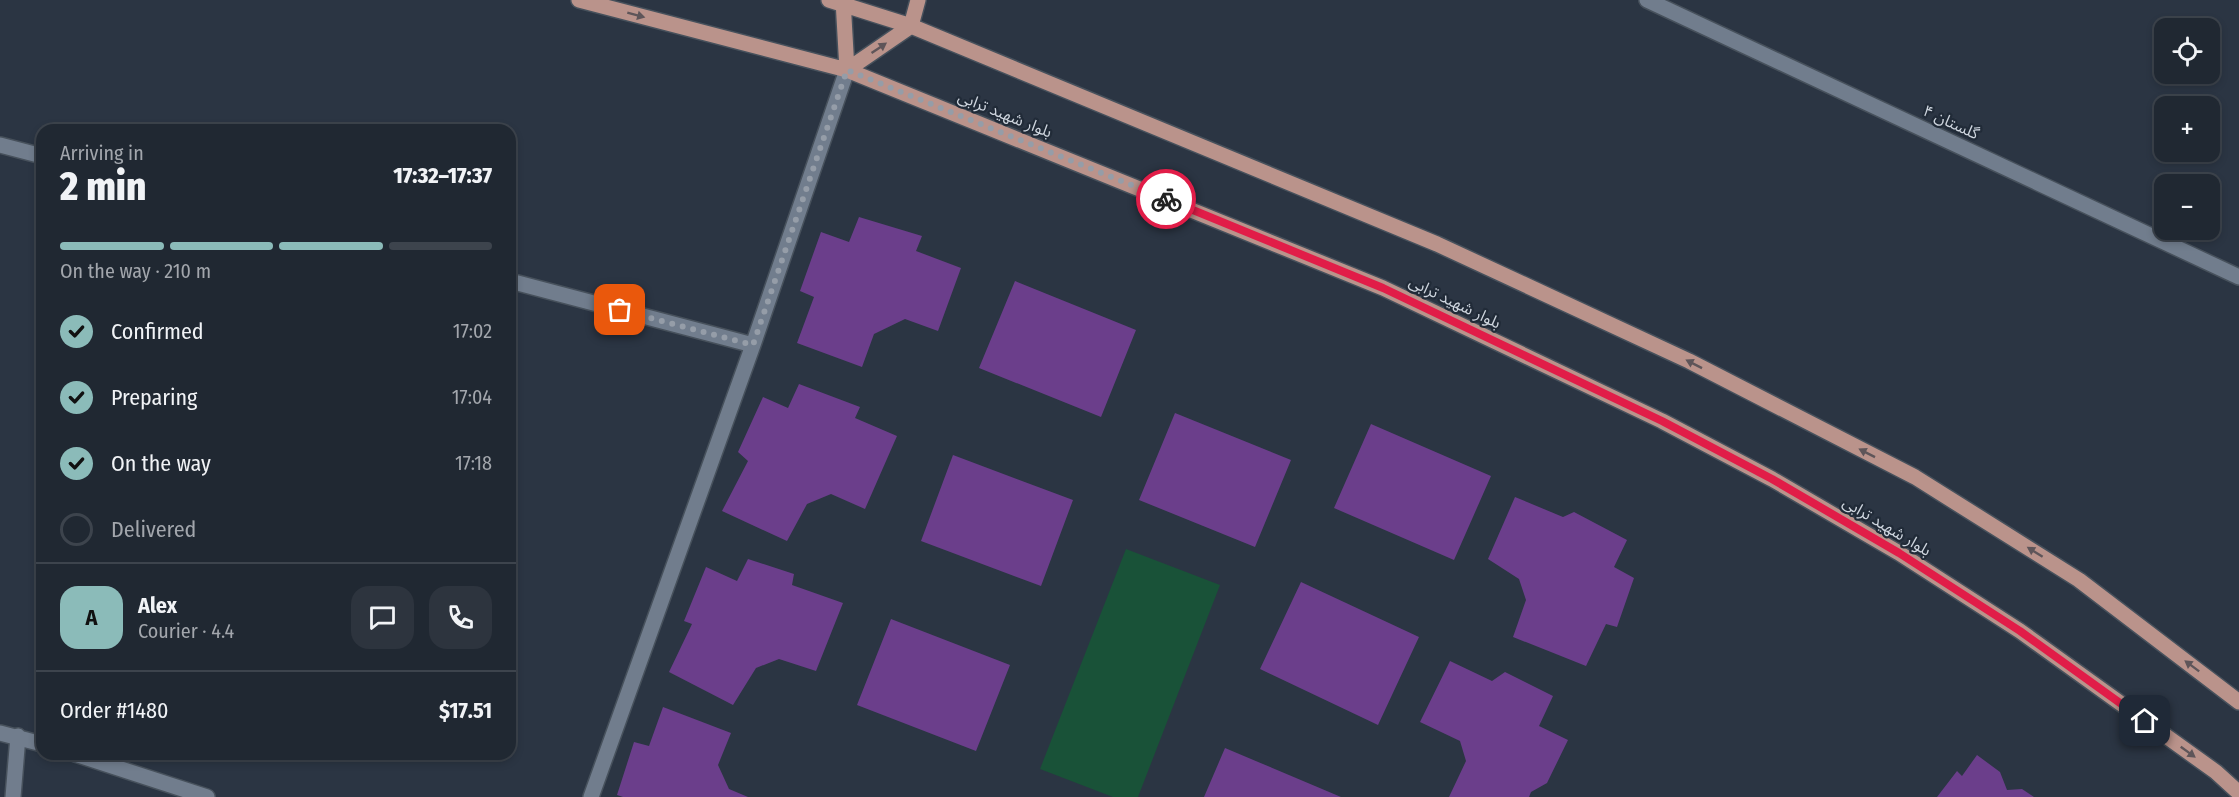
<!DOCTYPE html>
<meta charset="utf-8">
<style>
body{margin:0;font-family:"Fira Sans Condensed","Noto Sans Arabic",sans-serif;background:#2d343e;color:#f1f3f6;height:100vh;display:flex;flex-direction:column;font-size:22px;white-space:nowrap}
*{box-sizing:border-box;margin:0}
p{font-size:20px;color:#a2a6ac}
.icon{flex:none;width:33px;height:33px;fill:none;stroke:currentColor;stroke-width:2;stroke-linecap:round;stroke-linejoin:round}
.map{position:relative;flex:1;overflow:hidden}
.details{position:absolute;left:36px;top:124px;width:480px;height:636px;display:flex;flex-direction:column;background:#202832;border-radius:18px;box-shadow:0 3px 9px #0003,0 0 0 2px #3d444d}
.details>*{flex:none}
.buttons{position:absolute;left:2154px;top:18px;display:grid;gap:12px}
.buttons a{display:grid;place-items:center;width:66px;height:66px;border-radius:12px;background:#202832;box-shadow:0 3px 9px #0003,0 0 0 2px #3d444d;font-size:30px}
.pin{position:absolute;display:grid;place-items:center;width:51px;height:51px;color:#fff;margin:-26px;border-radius:12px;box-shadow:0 3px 9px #0006}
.courier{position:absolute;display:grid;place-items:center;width:60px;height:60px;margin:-30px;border:4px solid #e11d48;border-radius:50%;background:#fff;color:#222;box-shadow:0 2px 8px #0007}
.summary em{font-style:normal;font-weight:800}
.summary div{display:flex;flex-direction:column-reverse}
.summary{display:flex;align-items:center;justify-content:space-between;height:102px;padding:0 24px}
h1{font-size:39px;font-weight:800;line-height:45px}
.bar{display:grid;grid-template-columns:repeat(4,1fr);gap:9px 6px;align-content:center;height:72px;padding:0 24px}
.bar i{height:8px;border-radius:4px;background:#3d444d}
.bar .current{background:#8bbbb9}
.bar p{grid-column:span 4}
.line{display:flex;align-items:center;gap:15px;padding:0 24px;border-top:2px solid #3d444d}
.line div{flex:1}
.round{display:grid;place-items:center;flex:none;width:63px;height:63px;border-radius:18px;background:#2d343e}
ol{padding:0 24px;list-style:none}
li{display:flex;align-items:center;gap:18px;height:66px}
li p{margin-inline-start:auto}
li .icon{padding:6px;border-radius:50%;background:#8bbbb9;color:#111;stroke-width:4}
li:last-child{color:#a2a6ac}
li i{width:33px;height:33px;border:3px solid #3d444d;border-radius:50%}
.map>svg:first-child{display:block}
</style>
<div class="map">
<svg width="2239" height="797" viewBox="0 0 2239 797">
<rect width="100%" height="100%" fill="#2b3543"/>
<!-- green -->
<path fill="#195238" d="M1126,549L1220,585L1138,797H1113L1040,769Z"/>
<!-- building -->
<path fill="#6b3e8b" d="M859,217L922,236L916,251L961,268L938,331L905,319L874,334L862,367L797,343L814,297L800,291L821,232L849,242Z
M1015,281L1136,330L1101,417L979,368Z
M799,384L860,407L855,418L897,436L865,509L831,494L807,504L787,541L722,511L748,461L738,452L763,397L788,408Z
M1175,413L1291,460L1255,547L1139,500Z
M1371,424L1491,476L1454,560L1334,508Z
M953,455L1073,500L1041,586L921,541Z
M1515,497L1563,517L1574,512L1627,540L1614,567L1634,578L1617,627L1606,624L1586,666L1513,637L1526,600L1519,579L1488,559Z
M748,559L794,574L792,585L843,603L816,671L779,659L756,668L733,705L669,672L692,624L684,621L706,567L737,581Z
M1301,582L1419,637L1378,725L1260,669Z
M891,619L1010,665L976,751L857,705Z
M1450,661L1492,681L1505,672L1553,696L1539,726L1568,740L1547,783L1531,792L1529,797H1449L1466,761L1460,741L1420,722Z
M663,707L731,733L718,765L729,789L748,797H623L617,795L634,742L649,746Z
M1225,748L1341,797H1204Z
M1977,755L2000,772L2007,790L2022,789L2034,797H1937L1957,771L1962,776Z"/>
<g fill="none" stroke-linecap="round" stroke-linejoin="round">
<defs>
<path id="minor" d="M1647,0L2239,277
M0,145L42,156
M510,281L753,345
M0,733L42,744
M75,754L207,797
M13,797L18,736
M591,797L753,345L847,70"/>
<path id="major" d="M579,0L847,70L1383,288L1662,421L1772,479L1899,553L2020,631L2216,772L2239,793
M829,0L911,26L1437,244L1689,361L1915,477L2079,580L2239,702
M843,0L847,70L911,26
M911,26L918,0"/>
</defs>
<!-- minor casing -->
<use href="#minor" stroke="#47515c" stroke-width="18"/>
<!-- major casing -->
<use href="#major" stroke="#47515c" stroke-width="18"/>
<!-- minor -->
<use href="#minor" stroke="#717d8d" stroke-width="15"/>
<!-- major -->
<use href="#major" stroke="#ba938b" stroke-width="15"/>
</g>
<!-- one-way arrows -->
<defs><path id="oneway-solid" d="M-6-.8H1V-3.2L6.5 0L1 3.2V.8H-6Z" transform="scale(1.5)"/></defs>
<g fill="#5e5559">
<use href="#oneway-solid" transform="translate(636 15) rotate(15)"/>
<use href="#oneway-solid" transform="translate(879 48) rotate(-34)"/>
<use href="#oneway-solid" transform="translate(1694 364) rotate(-153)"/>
<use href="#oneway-solid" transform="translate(1867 453) rotate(-153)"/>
<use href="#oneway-solid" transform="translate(2035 552) rotate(-148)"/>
<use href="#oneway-solid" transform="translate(2192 666) rotate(-143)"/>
<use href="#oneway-solid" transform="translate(2188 752) rotate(36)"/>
</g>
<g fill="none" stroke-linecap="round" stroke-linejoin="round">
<!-- done -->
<path stroke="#959da8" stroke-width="6" stroke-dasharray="0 10.8" d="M620,310L753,345L847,70L1166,199"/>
<!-- route -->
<path stroke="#e11d48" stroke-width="8" d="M1166,199L1383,288L1662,421L1772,479L1899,553L2020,631L2145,721"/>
</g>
<g text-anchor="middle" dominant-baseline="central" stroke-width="4.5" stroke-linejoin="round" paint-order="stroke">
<!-- street labels -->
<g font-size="16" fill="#ced5de" stroke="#212b38">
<text transform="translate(1005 114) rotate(22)">بلوار شهید ترابی</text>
<text transform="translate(1951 122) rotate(25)">گلستان ۴</text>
<text transform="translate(1455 302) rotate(26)">بلوار شهید ترابی</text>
<text transform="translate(1887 526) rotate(31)">بلوار شهید ترابی</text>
</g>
</g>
</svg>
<div class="buttons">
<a><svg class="icon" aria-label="locate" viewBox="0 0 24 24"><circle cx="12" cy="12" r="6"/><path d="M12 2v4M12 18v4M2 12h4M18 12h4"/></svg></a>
<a>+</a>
<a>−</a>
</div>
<div class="pin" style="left:620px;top:310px;background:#ea580c"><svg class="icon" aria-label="bag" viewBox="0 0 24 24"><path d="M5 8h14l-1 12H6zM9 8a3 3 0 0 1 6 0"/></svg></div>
<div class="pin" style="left:2145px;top:721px;background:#1f2937"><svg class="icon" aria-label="home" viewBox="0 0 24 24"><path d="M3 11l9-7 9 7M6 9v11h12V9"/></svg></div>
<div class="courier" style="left:1166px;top:199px"><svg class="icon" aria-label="bike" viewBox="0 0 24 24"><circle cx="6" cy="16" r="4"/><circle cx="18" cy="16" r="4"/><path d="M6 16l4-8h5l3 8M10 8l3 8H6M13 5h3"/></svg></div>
<section class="details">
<div class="summary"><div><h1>2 min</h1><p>Arriving in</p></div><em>17:32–17:37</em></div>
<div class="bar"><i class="current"></i><i class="current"></i><i class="current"></i><i></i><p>On the way · 210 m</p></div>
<ol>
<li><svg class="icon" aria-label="check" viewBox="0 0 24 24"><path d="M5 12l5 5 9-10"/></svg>Confirmed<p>17:02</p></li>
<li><svg class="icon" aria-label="check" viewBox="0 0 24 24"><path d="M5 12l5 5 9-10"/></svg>Preparing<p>17:04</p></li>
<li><svg class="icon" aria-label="check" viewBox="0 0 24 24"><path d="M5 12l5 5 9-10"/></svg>On the way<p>17:18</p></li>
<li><i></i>Delivered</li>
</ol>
<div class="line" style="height:108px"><b class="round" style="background:#8bbbb9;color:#111">A</b><div><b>Alex</b><p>Courier · 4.4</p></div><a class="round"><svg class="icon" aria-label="chat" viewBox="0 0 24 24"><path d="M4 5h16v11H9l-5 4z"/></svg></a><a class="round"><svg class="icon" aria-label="phone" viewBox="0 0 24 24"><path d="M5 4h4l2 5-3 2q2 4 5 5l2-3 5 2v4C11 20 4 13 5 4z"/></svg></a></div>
<div class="line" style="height:78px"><div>Order #1480</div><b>$17.51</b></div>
</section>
</div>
